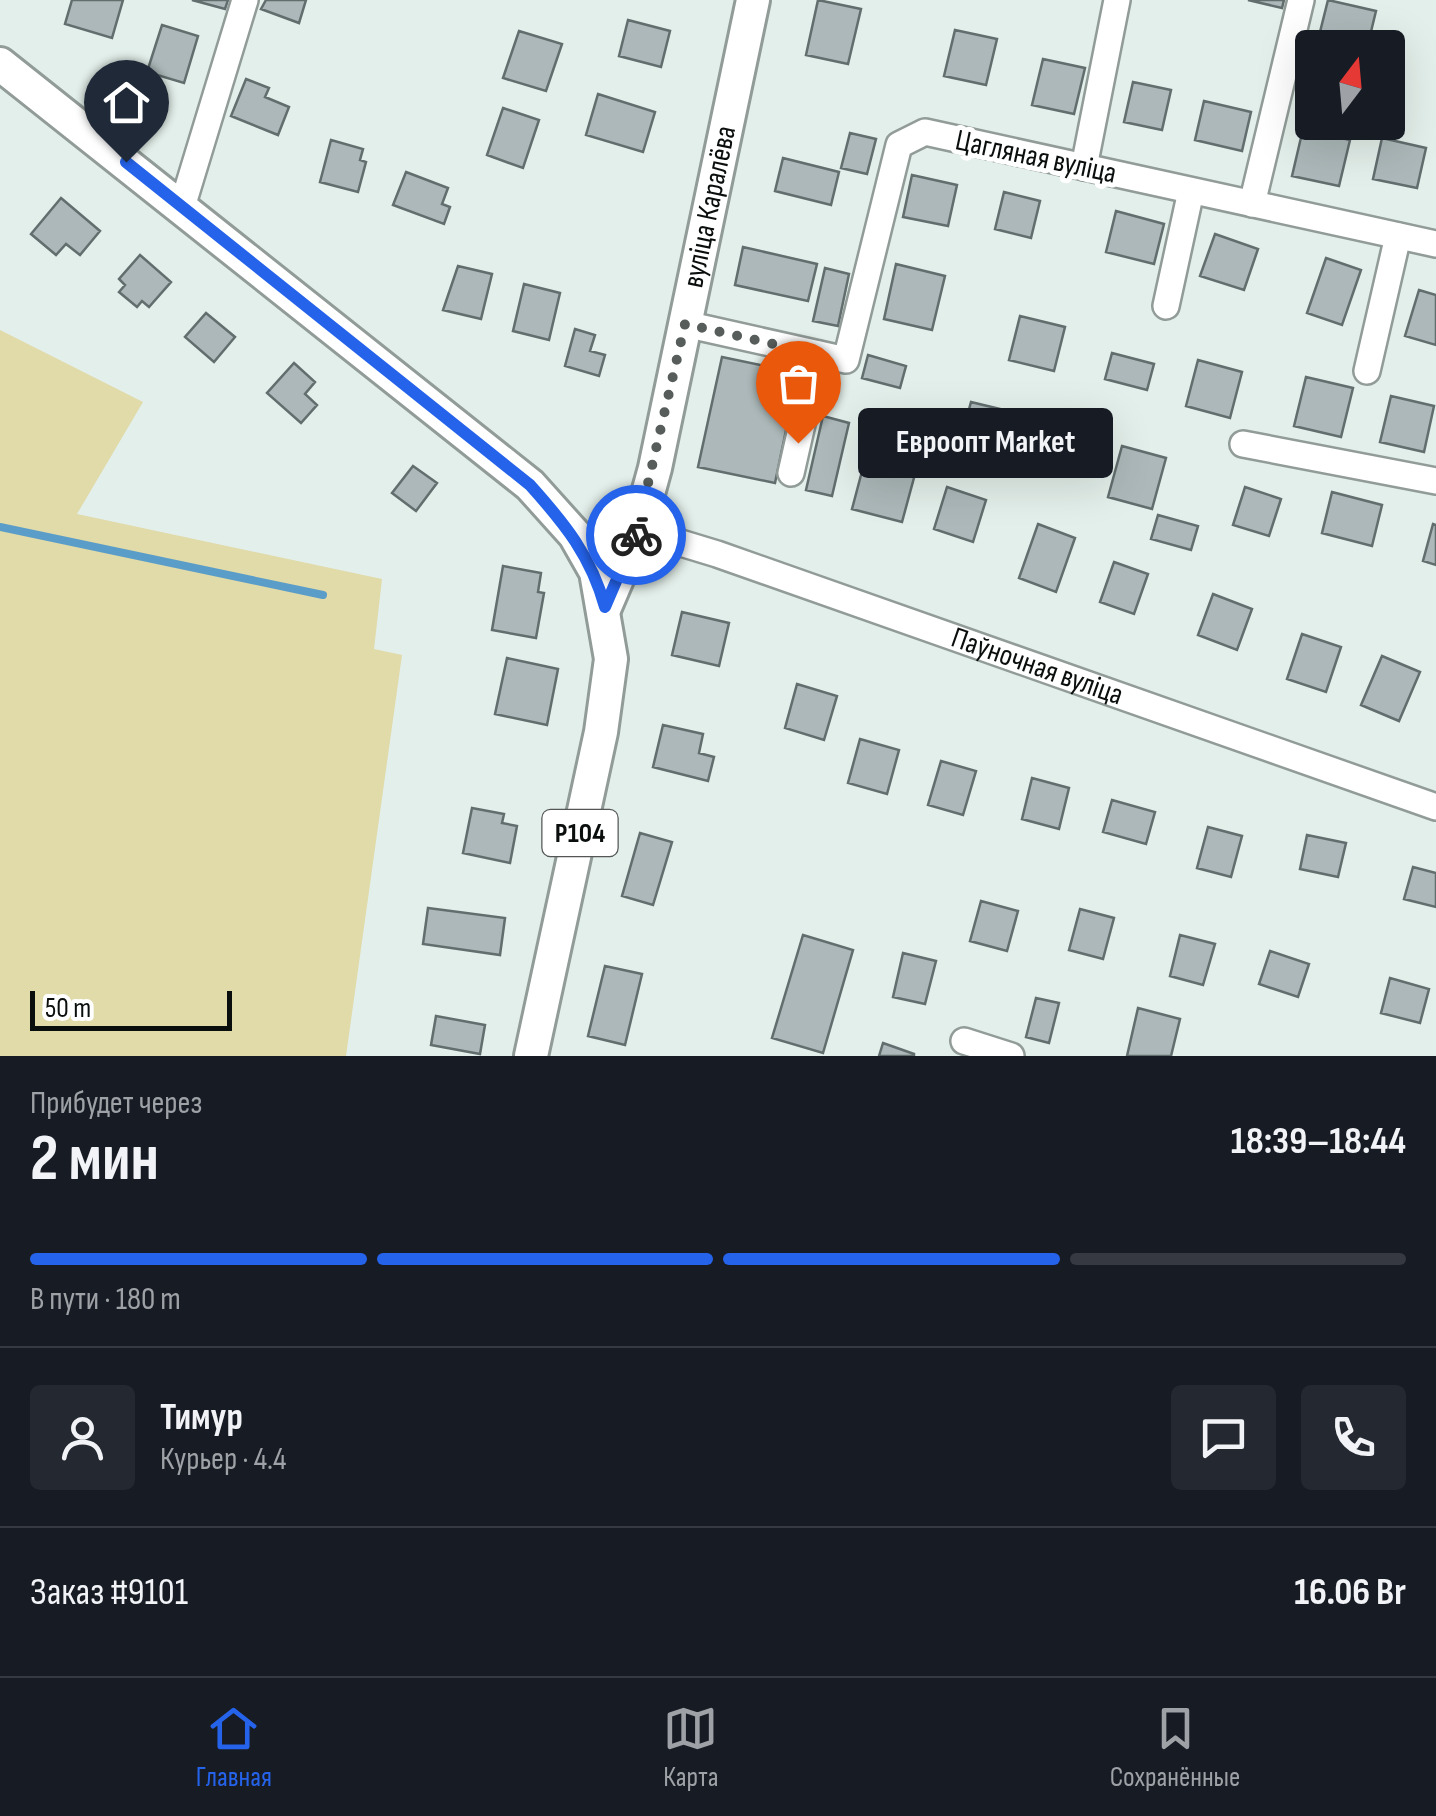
<!DOCTYPE html>
<html lang="ru">
<meta charset="utf-8">
<style>
body{margin:0;font-family:"Sofia Sans Condensed",sans-serif;background:#242831;color:#f1f3f6;height:100vh;display:flex;flex-direction:column;font-size:38px;white-space:nowrap}
*{box-sizing:border-box;margin:0}
p{font-size:32px;color:#9ea1a6}
.icon{flex:none;width:55px;height:55px;fill:none;stroke:currentColor;stroke-width:2;stroke-linecap:round;stroke-linejoin:round}
.map{position:relative;height:1056px;overflow:hidden}
.side{display:flex;flex-direction:column;background:#171b24;flex:1}
.side>*{flex:none}
.needle{width:65px;rotate:16deg}
.controls{position:absolute;left:1295px;top:30px;display:grid;gap:20px}
.controls a{display:grid;place-items:center;width:110px;height:110px;border-radius:10px;background:#171b24;box-shadow:0 10px 40px #0002;font-size:50px}
.scale{position:absolute;left:30px;bottom:25px;width:202px;box-sizing:border-box;padding-left:10px;border:5px solid #0a0e0d;border-top:0;font-size:28px;line-height:35px;white-space:nowrap;color:#0a0e0d;-webkit-text-stroke:8px #fff;paint-order:stroke}
.pin{position:absolute;display:grid;place-items:center;width:85px;height:85px;color:#fff;margin:-102px -42px;border-radius:50% 50% 50% 0;rotate:-45deg;box-shadow:0 0 10px #0007}
.pin .icon{rotate:45deg}
.courier{position:absolute;display:grid;place-items:center;width:100px;height:100px;margin:-50px;border:8px solid #2563eb;border-radius:50%;background:#fff;color:#222;box-shadow:0 2px 12px #0007}
.bubble{position:absolute;height:70px;border-radius:10px;background:#171b24;box-shadow:0 10px 40px #0002;font-size:32px;font-weight:700;line-height:70px;text-align:center}
.head em{font-style:normal;font-weight:700}
.head div{display:flex;flex-direction:column-reverse}
.head{display:flex;align-items:center;justify-content:space-between;height:170px;padding:0 30px}
h1{font-size:65px;font-weight:700;line-height:75px}
.bar{display:grid;grid-template-columns:repeat(4,1fr);gap:15px 10px;align-content:center;height:120px;padding:0 30px}
.bar i{height:12px;border-radius:8px;background:#363941}
.bar .active{background:#2563eb}
.bar p{grid-column:span 4}
.line{display:flex;align-items:center;gap:25px;padding:0 30px;border-top:2px solid #363941}
.line div{flex:1}
.round{display:grid;place-items:center;flex:none;width:105px;height:105px;border-radius:10px;background:#242831}
.tabs{display:flex;justify-content:space-around;align-items:center;height:140px;border-top:2px solid #363941;background:#171b24;font-size:28px;color:#9ea1a6}
.tabs a{display:grid;justify-items:center;gap:5px}
.tabs .active{color:#2563eb}
.map>svg:first-child{display:block}
</style>
<div class="map">
<svg width="1436" height="1056" viewBox="0 0 1436 1056">
<rect width="100%" height="100%" fill="#e3efea"/>
<!-- green -->
<path fill="#e1daa9" d="M0,330L143,402L77,514L382,579L374,649L402,655L346,1056H0Z"/>
<g fill="none" stroke-linecap="round" stroke-linejoin="round">
<!-- stream -->
<path stroke="#5a9dc8" stroke-width="8" d="M0,527L323,595"/>
</g>
<!-- building -->
<path fill="#acb8b9" stroke="#626d6e" stroke-width="2.5" d="M72,0H123L112,38L65,24Z
M192,0H228L225,9Z
M266,0H306L299,23L261,9Z
M818,0L861,9L848,64L806,55Z
M1248,0H1284L1282,8Z
M1328,0L1376,11L1367,48L1318,40Z
M628,20L670,31L661,67L619,56Z
M162,25L198,36L184,83L147,72Z
M955,30L997,39L986,85L944,76Z
M519,31L562,44L546,91L503,78Z
M1043,59L1085,68L1074,114L1032,105Z
M246,79L269,88L265,97L289,107L278,135L231,116Z
M1133,82L1171,90L1162,130L1124,122Z
M598,94L655,112L643,152L586,135Z
M1204,101L1251,112L1242,151L1195,140Z
M503,108L539,120L523,168L487,155Z
M1303,129L1350,140L1339,186L1292,176Z
M850,133L876,139L867,174L841,168Z
M1382,138L1426,148L1417,188L1373,179Z
M331,140L363,149L360,160L366,162L358,192L320,182Z
M783,158L839,172L831,205L775,191Z
M406,172L448,188L442,204L450,207L444,224L393,205Z
M912,175L957,185L948,226L903,217Z
M1004,192L1040,201L1031,238L995,229Z
M61,198L100,231L80,255L66,244L56,255L31,234Z
M1116,211L1164,224L1154,264L1106,252Z
M1215,234L1258,249L1244,290L1200,276Z
M743,247L817,264L808,301L735,285Z
M140,255L171,282L149,307L142,301L137,307L119,292L125,285L119,279Z
M1326,258L1361,270L1342,325L1307,313Z
M896,264L945,276L932,330L884,319Z
M458,266L492,274L481,319L443,310Z
M825,268L849,274L838,326L813,321Z
M524,284L560,293L549,340L513,331Z
M1419,290L1436,295V345L1405,336Z
M206,313L235,337L214,362L185,337Z
M1020,316L1065,327L1054,371L1009,360Z
M575,329L595,335L590,351L605,355L599,376L565,366Z
M1112,353L1154,364L1147,390L1105,379Z
M868,355L906,366L900,388L862,378Z
M722,357L798,373L775,483L698,467Z
M1198,360L1242,372L1230,418L1186,406Z
M294,363L315,382L305,394L317,405L301,423L267,393Z
M1306,377L1353,388L1341,437L1294,426Z
M1391,396L1434,406L1424,452L1380,442Z
M971,402L1004,410L993,451L960,442Z
M1051,415L1088,424L1077,468L1040,460Z
M823,416L849,423L832,496L806,490Z
M1122,446L1166,458L1152,509L1108,497Z
M865,460L915,474L902,522L852,509Z
M413,466L437,483L416,511L392,493Z
M947,487L986,500L973,542L934,529Z
M1245,487L1281,499L1269,536L1233,525Z
M1332,492L1382,505L1372,546L1322,533Z
M1158,515L1198,526L1191,550L1151,539Z
M1038,524L1075,538L1056,592L1019,578Z
M1433,524L1436,525V565L1423,561Z
M1114,562L1148,574L1134,614L1100,602Z
M503,566L541,573L538,592L544,593L536,638L492,630Z
M1213,594L1252,609L1237,650L1198,635Z
M682,612L729,623L719,666L672,655Z
M1302,634L1341,647L1326,692L1287,679Z
M1382,656L1420,672L1399,721L1361,705Z
M507,658L558,669L547,725L495,714Z
M797,684L837,696L824,740L785,728Z
M663,725L703,734L699,753L714,757L708,781L653,767Z
M860,739L899,750L887,794L848,783Z
M941,761L976,771L963,815L928,805Z
M1032,778L1069,788L1059,829L1022,819Z
M1112,800L1155,812L1146,844L1103,832Z
M472,808L504,814L502,823L517,826L510,863L463,853Z
M1208,827L1242,836L1231,877L1197,868Z
M640,833L672,842L653,905L622,896Z
M1307,835L1346,843L1338,877L1300,869Z
M1413,867L1436,873V907L1404,899Z
M981,901L1018,911L1007,951L970,941Z
M428,908L505,918L500,955L423,944Z
M1080,909L1114,918L1103,959L1069,950Z
M803,935L853,950L823,1053L772,1038Z
M1180,935L1215,944L1203,985L1170,976Z
M1270,951L1309,964L1298,997L1259,984Z
M903,953L936,961L925,1004L893,997Z
M605,966L642,974L625,1045L588,1036Z
M1390,978L1429,989L1420,1023L1381,1013Z
M1036,998L1059,1003L1049,1043L1026,1037Z
M1138,1008L1180,1019L1171,1056H1127Z
M436,1016L485,1025L480,1054L431,1045Z
M883,1043L914,1054V1056H879Z"/>
<g fill="none" stroke-linecap="round" stroke-linejoin="round">
<defs>
<g id="minor">
<path d="M1084,167L1117,0"/>
<path d="M1252,204L1301,0"/>
<path d="M182,207L245,0"/>
<path d="M1166,306L1191,191"/>
<path d="M685,324L846,360L899,145L925,132L1436,244"/>
<path d="M1367,371L1398,236"/>
<path d="M1243,444L1436,481"/>
<path d="M791,473L818,354"/>
<path id="s1" d="M638,530L717,554L1436,807"/>
<path d="M964,1041L1011,1056"/>
</g>
<g id="major">
<path d="M0,64L530,485L575,535L596,572L611,659L601,732L531,1056"/>
<path id="s2" d="M605,607L638,530L655,468L753,0"/>
</g>
</defs>
<!-- minor casing -->
<use href="#minor" stroke="#919b97" stroke-width="30"/>
<!-- major casing -->
<use href="#major" stroke="#919b97" stroke-width="38"/>
<!-- minor -->
<use href="#minor" stroke="#fff" stroke-width="25"/>
<!-- major -->
<use href="#major" stroke="#fff" stroke-width="32"/>
</g>
<g fill="none" stroke-linecap="round" stroke-linejoin="round">
<!-- done -->
<path stroke="#565d5a" stroke-width="10" stroke-dasharray="0 18" d="M636,535L685,324L818,354L798,443"/>
<!-- route -->
<path stroke="#2563eb" stroke-width="12" d="M126,162L530,485C565,524 591,556 605,607L636,535"/>
</g>
<g text-anchor="middle" dominant-baseline="central" stroke-width="10" stroke-linejoin="round" paint-order="stroke">
<!-- shield labels -->
<rect fill="#fff" stroke="#545656" stroke-width="2.5" x="542.5" y="810" width="75" height="46" rx="8"/>
<g font-size="28" font-weight="bold" fill="#0a0e0d">
<text x="580" y="833">Р104</text>
</g>
<!-- street labels -->
<g font-size="30" fill="#0a0e0d" stroke="#fff">
<text transform="translate(1036 157) rotate(12)">Цагляная вуліца</text>
<text stroke="none"><textPath href="#s2" startOffset="415">вуліца Каралёва</textPath></text>
<text stroke="none"><textPath href="#s1" startOffset="422">Паўночная вуліца</textPath></text>
</g>
</g>
</svg>
<div class="controls">
<a><svg class="needle" viewBox="-14 -14 28 28"><path d="M0-13l5 13h-10z" fill="#e53935"/><path d="M0 13l5-13h-10z" fill="#9ea1a6"/></svg></a>
</div>
<div class="scale">50 m</div>
<div class="pin" style="left:798px;top:443px;background:#ea580c"><svg class="icon" aria-label="bag" viewBox="0 0 24 24"><path d="M5 8h14l-1 12H6zM9 8a3 3 0 0 1 6 0"/></svg></div>
<div class="pin" style="left:126px;top:162px;background:#1f2937"><svg class="icon" aria-label="home" viewBox="0 0 24 24"><path d="M3 11l9-7 9 7M6 9v11h12V9"/></svg></div>
<div class="courier" style="left:636px;top:535px"><svg class="icon" aria-label="bike" viewBox="0 0 24 24"><circle cx="6" cy="16" r="4"/><circle cx="18" cy="16" r="4"/><path d="M6 16l4-8h5l3 8M10 8l3 8H6M13 5h3"/></svg></div>
<div class="bubble" style="left:858px;top:408px;width:255px">Евроопт Market</div>
</div>
<section class="side">
<div class="head"><div><h1>2 мин</h1><p>Прибудет через</p></div><em>18:39–18:44</em></div>
<div class="bar"><i class="active"></i><i class="active"></i><i class="active"></i><i></i><p>В пути · 180 m</p></div>
<div class="line" style="height:180px"><a class="round"><svg class="icon" aria-label="person" viewBox="0 0 24 24"><circle cx="12" cy="8" r="4"/><path d="M4 21q1-7 8-7t8 7"/></svg></a><div><b>Тимур</b><p>Курьер · 4.4</p></div><a class="round"><svg class="icon" aria-label="chat" viewBox="0 0 24 24"><path d="M4 5h16v11H9l-5 4z"/></svg></a><a class="round"><svg class="icon" aria-label="phone" viewBox="0 0 24 24"><path d="M5 4h4l2 5-3 2q2 4 5 5l2-3 5 2v4C11 20 4 13 5 4z"/></svg></a></div>
<div class="line" style="height:130px"><div>Заказ #9101</div><b>16.06 Br</b></div>
</section>
<nav class="tabs">
<a class="active"><svg class="icon" aria-label="home" viewBox="0 0 24 24"><path d="M3 11l9-7 9 7M6 9v11h12V9"/></svg>Главная</a>
<a><svg class="icon" aria-label="map" viewBox="0 0 24 24"><path d="M3 6l6-2 6 2 6-2v14l-6 2-6-2-6 2zM9 4v14M15 6v14"/></svg>Карта</a>
<a><svg class="icon" aria-label="saved" viewBox="0 0 24 24"><path d="M7 4h10v16l-5-4-5 4z"/></svg>Сохранённые</a>
</nav>
